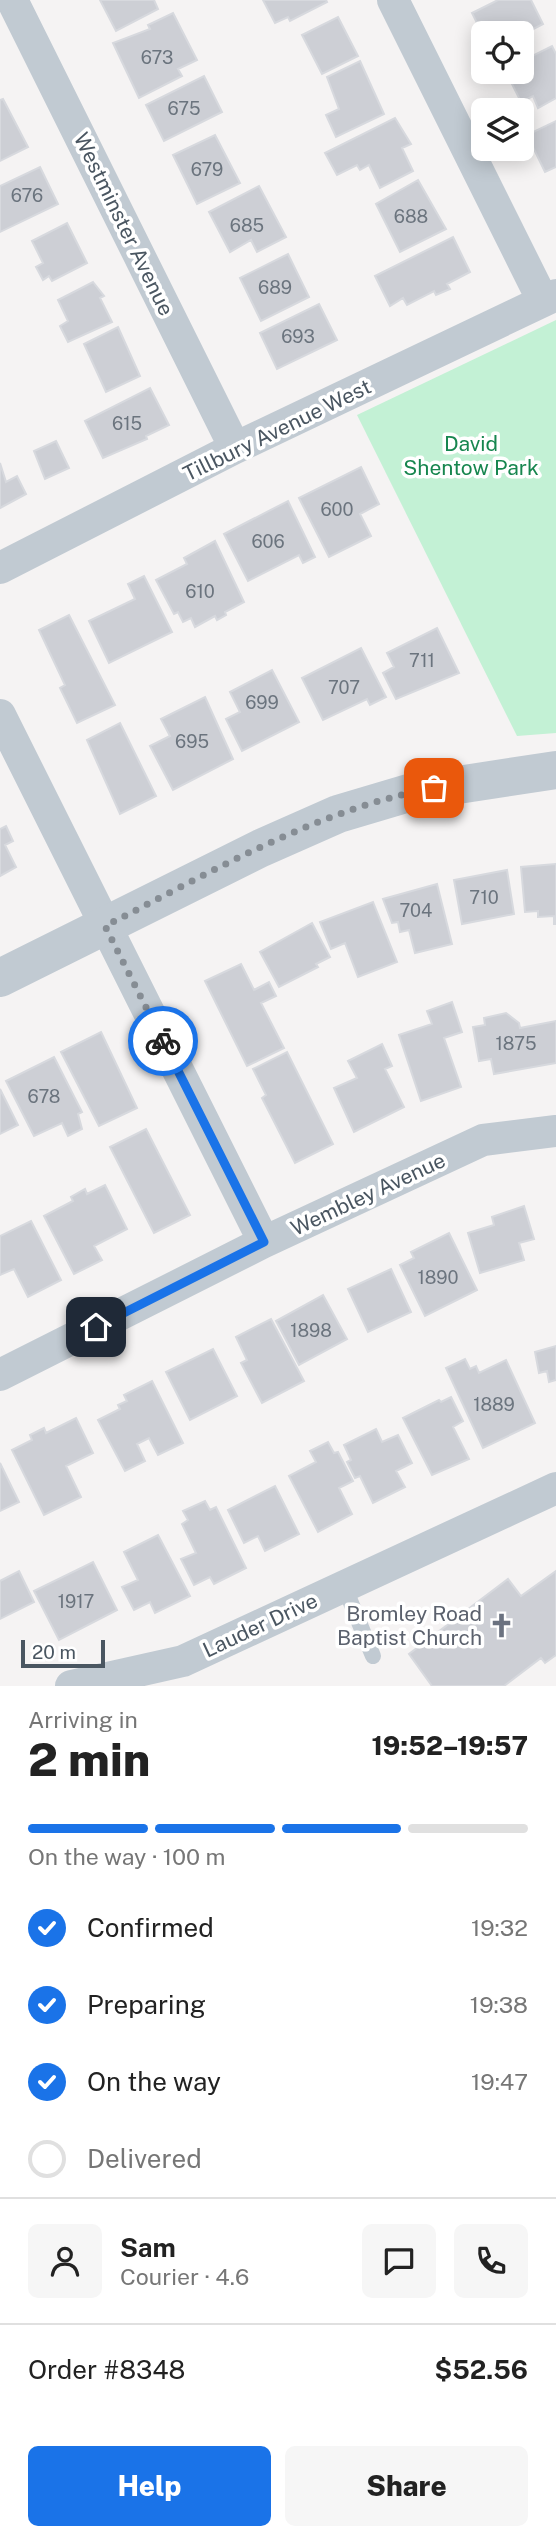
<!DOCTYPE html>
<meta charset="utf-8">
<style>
body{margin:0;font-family:"Public Sans",sans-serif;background:#f6f6f6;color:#222;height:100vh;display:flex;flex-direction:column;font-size:26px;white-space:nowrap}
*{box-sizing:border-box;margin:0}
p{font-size:23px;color:#767676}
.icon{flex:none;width:38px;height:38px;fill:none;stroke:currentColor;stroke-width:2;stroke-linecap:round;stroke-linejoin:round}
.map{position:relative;height:1686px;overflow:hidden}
.panel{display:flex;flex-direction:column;background:#fff;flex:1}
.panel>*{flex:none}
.controls{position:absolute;left:471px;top:21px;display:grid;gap:14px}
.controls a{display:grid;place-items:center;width:63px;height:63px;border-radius:10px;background:#fff;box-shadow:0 4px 18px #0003;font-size:35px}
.scale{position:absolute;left:21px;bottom:18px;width:84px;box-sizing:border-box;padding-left:7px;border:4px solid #4a5661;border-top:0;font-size:19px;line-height:24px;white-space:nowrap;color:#4a5661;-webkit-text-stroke:5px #fff;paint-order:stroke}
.pin{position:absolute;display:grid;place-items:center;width:60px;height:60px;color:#fff;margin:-30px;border-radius:14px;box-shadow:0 4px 10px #0006}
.courier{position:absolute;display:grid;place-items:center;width:70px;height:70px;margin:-35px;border:5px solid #1a73e8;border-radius:50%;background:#fff;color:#222;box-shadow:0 2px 9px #0007}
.head em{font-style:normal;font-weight:800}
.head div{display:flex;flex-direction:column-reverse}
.head{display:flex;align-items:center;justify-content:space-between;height:119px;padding:0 28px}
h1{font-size:46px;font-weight:800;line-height:52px}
.bar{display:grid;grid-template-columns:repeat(4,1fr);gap:10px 7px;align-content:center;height:84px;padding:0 28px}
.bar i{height:9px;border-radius:5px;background:#e0e0e0}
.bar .on{background:#1a73e8}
.bar p{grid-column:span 4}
.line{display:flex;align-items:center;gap:18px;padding:0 28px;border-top:2px solid #e0e0e0}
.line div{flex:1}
.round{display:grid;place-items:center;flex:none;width:74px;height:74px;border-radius:10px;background:#f6f6f6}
ol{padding:0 28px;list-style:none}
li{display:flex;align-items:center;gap:21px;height:77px}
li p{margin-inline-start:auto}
li .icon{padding:7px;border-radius:50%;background:#1a73e8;color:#fff;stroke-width:4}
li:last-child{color:#767676}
li i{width:38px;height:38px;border:4px solid #e0e0e0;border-radius:50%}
.button{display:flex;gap:14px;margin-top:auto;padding:14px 28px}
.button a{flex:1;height:80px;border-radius:10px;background:#1a73e8;color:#fff;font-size:28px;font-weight:800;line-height:80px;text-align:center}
.button a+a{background:#f6f6f6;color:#222}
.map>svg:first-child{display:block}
</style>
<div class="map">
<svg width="556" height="1686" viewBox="0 0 556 1686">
<rect width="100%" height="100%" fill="#f5f3f3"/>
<!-- green -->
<path fill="#c3f1d5" d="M556,320V733L517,736L357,415Z"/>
<!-- building -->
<path fill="#cdcfd5" stroke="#d7d9de" stroke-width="2" d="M100,0H154L158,9L116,31Z
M263,0H326L327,2L290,21L288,17L275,23Z
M498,0H531L543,24L522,35H483L472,13Z
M173,13L197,60L178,69L182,76L139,98L113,43L150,29L148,25Z
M338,17L358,56L322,74L302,35Z
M552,46L556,54V98L538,108L533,96L521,102L506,72H522V61Z
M360,61L384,114L336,137L326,115L339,109L327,77Z
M204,76L222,112L164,141L146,105Z
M3,99L28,147L0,161V100Z
M395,118L411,144L402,148L413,171L380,188L369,165L360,170L357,165L337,175L325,153Z
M556,121V167L545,172L527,135Z
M215,135L240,183L197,204L173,155Z
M40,167L58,204L0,232V186Z
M418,180L446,229L400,252L376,204Z
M259,186L286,237L257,252L251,240L230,252L209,212Z
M67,223L87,263L52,281L49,276L43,280L36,267L43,263L32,241Z
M453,237L470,272L447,284L450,289L436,295L434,291L407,305L403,298L390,306L375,276Z
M288,254L309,297L261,321L240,278Z
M93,282L104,296L100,298L112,322L68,342L60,326L68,321L58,300Z
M319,304L337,340L277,369L260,333Z
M118,327L140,376L106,392L84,344Z
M150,388L169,425L146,436L147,439L103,458L85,421Z
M56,441L69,468L45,479L34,451Z
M0,463L6,482L17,476L26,494L0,508Z
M361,467L379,504L360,514L371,536L329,557L299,498Z
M288,501L315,557L303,563L299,555L248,581L224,534Z
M215,541L244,602L225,612L226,615L217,620L215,616L195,627L191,618L183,622L178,612L174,614L156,580L187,564L184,558Z
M144,576L172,632L109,663L89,621L135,599L128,584Z
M69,615L115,705L77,723L60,688L65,685L39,630Z
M437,628L459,673L396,699L383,673L394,667L387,653Z
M361,648L386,697L370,705L367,699L323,720L302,678Z
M272,670L299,722L242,751L226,719L240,712L230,692Z
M205,697L233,759L173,790L150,746L170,736L161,719Z
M120,723L156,796L120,814L87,740Z
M6,826L13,841L5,845L16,867L0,876V829Z
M556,864V924H554V916L538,917V911L525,912L521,867Z
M507,870L514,914L462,924L454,880Z
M437,884L452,944L415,953L409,930L400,932L398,922L392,923L383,899Z
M373,902L397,962L358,977L345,943L331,949L320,922Z
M312,923L330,957L316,964L318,967L279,987L260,952Z
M241,964L254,990L269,982L276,996L261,1003L284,1048L247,1066L205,981Z
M452,1002L462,1032L444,1038L461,1087L421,1101L399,1035L432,1024L427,1011Z
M506,1013L519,1023L520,1028L556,1021V1063L494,1074L491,1059L479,1061L473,1027L485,1025L484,1018Z
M101,1032L137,1108L99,1126L61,1052Z
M382,1044L392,1066L385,1069L404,1107L354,1132L334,1088L357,1078L348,1061Z
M287,1052L333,1144L295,1163L262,1098L266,1095L253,1069Z
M54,1057L82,1112L78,1114L82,1129L68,1136L62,1123L34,1136L6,1081Z
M0,1089L18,1125L0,1134Z
M146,1129L190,1215L154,1233L110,1147Z
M105,1185L127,1229L94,1246L102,1260L74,1274L44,1216L73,1201L71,1197L85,1189L87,1194Z
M524,1206L534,1239L519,1243L524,1260L480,1273L468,1233L494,1225L492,1217Z
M31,1221L61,1280L28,1297L14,1269L0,1275V1236Z
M449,1233L477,1290L425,1316L400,1265L414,1258L411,1252Z
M391,1269L411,1312L368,1332L348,1289Z
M323,1295L347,1339L299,1365L276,1321Z
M271,1319L304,1381L262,1403L241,1363L247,1360L236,1337Z
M556,1346V1380L549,1382L547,1371L539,1373L535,1352Z
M213,1349L237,1396L190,1420L166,1372Z
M465,1359L470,1369L476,1366L479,1373L506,1360L535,1423L483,1448L446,1368Z
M152,1381L183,1443L158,1455L149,1438L137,1444L145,1461L125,1471L98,1420L120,1409L118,1405L127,1401L124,1395Z
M451,1397L463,1421L453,1427L469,1459L432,1475L403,1418L439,1400L441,1402Z
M76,1418L93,1453L66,1466L81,1497L44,1515L12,1450L32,1440L30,1435L44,1428L46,1433Z
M376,1429L382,1442L398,1435L412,1463L396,1471L405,1487L373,1503L360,1476L355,1478L347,1462L351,1460L344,1445Z
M328,1442L334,1453L338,1452L353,1481L339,1488L352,1514L318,1532L289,1476L316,1462L310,1451Z
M0,1463L19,1502L0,1511Z
M275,1486L299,1534L265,1551L258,1536L244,1543L228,1510Z
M205,1501L210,1510L216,1507L246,1568L214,1584L210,1577L194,1585L181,1559L196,1553L182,1524L188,1520L183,1511Z
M158,1535L190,1596L155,1613L150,1602L134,1610L122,1587L138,1580L124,1552Z
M93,1562L117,1610L59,1640L34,1591Z
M19,1571L34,1602L0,1619V1581Z
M556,1571V1655L545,1663L541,1658L504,1686H432L409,1654L508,1579L521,1596Z"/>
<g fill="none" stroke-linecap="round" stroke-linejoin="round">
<!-- service -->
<path stroke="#c1cad2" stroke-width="16" d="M344,1586L373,1656"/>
<!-- minor -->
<path stroke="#c1cad2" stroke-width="32" d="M12,0L235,448
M393,0L543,301
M0,568L235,448L556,295
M0,715L264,1242
M0,1375L264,1242L483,1140L556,1131
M71,1686L183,1661L556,1488"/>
<!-- tertiary -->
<path stroke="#c1cad2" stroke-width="38" d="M0,978L261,848L338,814L412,792L556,770"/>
</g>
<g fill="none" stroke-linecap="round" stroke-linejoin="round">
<!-- done -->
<path stroke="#868d94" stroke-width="7" stroke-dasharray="0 12.6" d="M163,1041L105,926C210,873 317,809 434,788"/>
<!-- route -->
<path stroke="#1a73e8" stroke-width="9" d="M96,1327L264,1242L163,1041"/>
</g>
<!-- icons -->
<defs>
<symbol id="church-bare" viewBox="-9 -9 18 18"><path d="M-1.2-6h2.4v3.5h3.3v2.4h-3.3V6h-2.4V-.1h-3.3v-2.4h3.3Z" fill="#6b7280" stroke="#fff" stroke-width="2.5" paint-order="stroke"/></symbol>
</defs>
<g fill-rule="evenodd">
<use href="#church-bare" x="484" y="1608" width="35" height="35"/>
</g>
<g text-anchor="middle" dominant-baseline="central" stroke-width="7" stroke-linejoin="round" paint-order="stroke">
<!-- number labels -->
<g font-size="18" fill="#6b747e">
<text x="157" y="57">673</text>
<text x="184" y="108">675</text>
<text x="207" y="169">679</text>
<text x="27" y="195">676</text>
<text x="411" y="216">688</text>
<text x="247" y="225">685</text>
<text x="275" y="287">689</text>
<text x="298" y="336">693</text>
<text x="127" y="423">615</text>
<text x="337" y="509">600</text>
<text x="268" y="541">606</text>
<text x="200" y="591">610</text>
<text x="422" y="660">711</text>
<text x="344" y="687">707</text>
<text x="262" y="702">699</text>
<text x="192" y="741">695</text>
<text x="484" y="897">710</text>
<text x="416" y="910">704</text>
<text x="516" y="1043">1875</text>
<text x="44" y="1096">678</text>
<text x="438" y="1277">1890</text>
<text x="311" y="1330">1898</text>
<text x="494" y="1404">1889</text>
<text x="76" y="1601">1917</text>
</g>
<!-- street labels -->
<g font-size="21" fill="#4a5661" stroke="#fff">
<text transform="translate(124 224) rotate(64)">Westminster Avenue</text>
<text transform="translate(277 430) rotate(-26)">Tillbury Avenue West</text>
<text transform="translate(368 1194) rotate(-25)">Wembley Avenue</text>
<text transform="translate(260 1625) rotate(-25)">Lauder Drive</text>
</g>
<!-- park labels -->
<g font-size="21" fill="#17864f" stroke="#fff">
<text x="471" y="443">David<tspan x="471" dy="24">Shentow Park</tspan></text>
</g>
<!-- worship labels -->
<g font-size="21" fill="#5b616d" stroke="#fff" text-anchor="end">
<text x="482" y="1613">Bromley Road<tspan x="482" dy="24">Baptist Church</tspan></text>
</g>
</g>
</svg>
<div class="controls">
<a><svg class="icon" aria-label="locate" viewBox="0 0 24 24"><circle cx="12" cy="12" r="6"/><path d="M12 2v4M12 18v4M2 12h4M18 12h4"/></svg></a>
<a><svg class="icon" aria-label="layers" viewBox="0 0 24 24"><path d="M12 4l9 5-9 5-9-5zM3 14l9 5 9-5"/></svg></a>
</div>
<div class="scale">20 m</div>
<div class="pin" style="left:434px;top:788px;background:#ea580c"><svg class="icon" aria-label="bag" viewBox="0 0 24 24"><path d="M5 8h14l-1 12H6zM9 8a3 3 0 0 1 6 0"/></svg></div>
<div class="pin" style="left:96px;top:1327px;background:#1f2937"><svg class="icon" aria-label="home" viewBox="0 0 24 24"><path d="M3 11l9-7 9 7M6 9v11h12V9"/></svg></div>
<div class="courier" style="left:163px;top:1041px"><svg class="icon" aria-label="bike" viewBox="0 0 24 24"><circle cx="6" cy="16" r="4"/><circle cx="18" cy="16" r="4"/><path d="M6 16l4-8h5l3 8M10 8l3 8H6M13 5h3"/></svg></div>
</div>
<section class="panel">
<div class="head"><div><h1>2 min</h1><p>Arriving in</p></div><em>19:52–19:57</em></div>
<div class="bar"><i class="on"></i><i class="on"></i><i class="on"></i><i></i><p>On the way · 100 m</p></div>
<ol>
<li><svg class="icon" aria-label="check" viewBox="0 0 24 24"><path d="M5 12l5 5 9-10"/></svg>Confirmed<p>19:32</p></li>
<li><svg class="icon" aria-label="check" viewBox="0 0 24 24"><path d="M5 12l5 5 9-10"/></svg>Preparing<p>19:38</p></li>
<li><svg class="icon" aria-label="check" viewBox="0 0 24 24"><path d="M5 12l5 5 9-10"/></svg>On the way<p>19:47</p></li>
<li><i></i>Delivered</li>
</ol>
<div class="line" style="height:126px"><a class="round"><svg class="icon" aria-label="person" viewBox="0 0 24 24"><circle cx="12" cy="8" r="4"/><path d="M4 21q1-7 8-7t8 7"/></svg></a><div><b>Sam</b><p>Courier · 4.6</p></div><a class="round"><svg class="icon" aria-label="chat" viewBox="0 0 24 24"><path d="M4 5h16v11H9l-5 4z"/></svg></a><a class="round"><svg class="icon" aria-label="phone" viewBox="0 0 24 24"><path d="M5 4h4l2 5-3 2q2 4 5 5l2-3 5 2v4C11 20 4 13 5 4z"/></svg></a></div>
<div class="line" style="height:91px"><div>Order #8348</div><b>$52.56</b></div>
<div class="button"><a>Help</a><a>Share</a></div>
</section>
